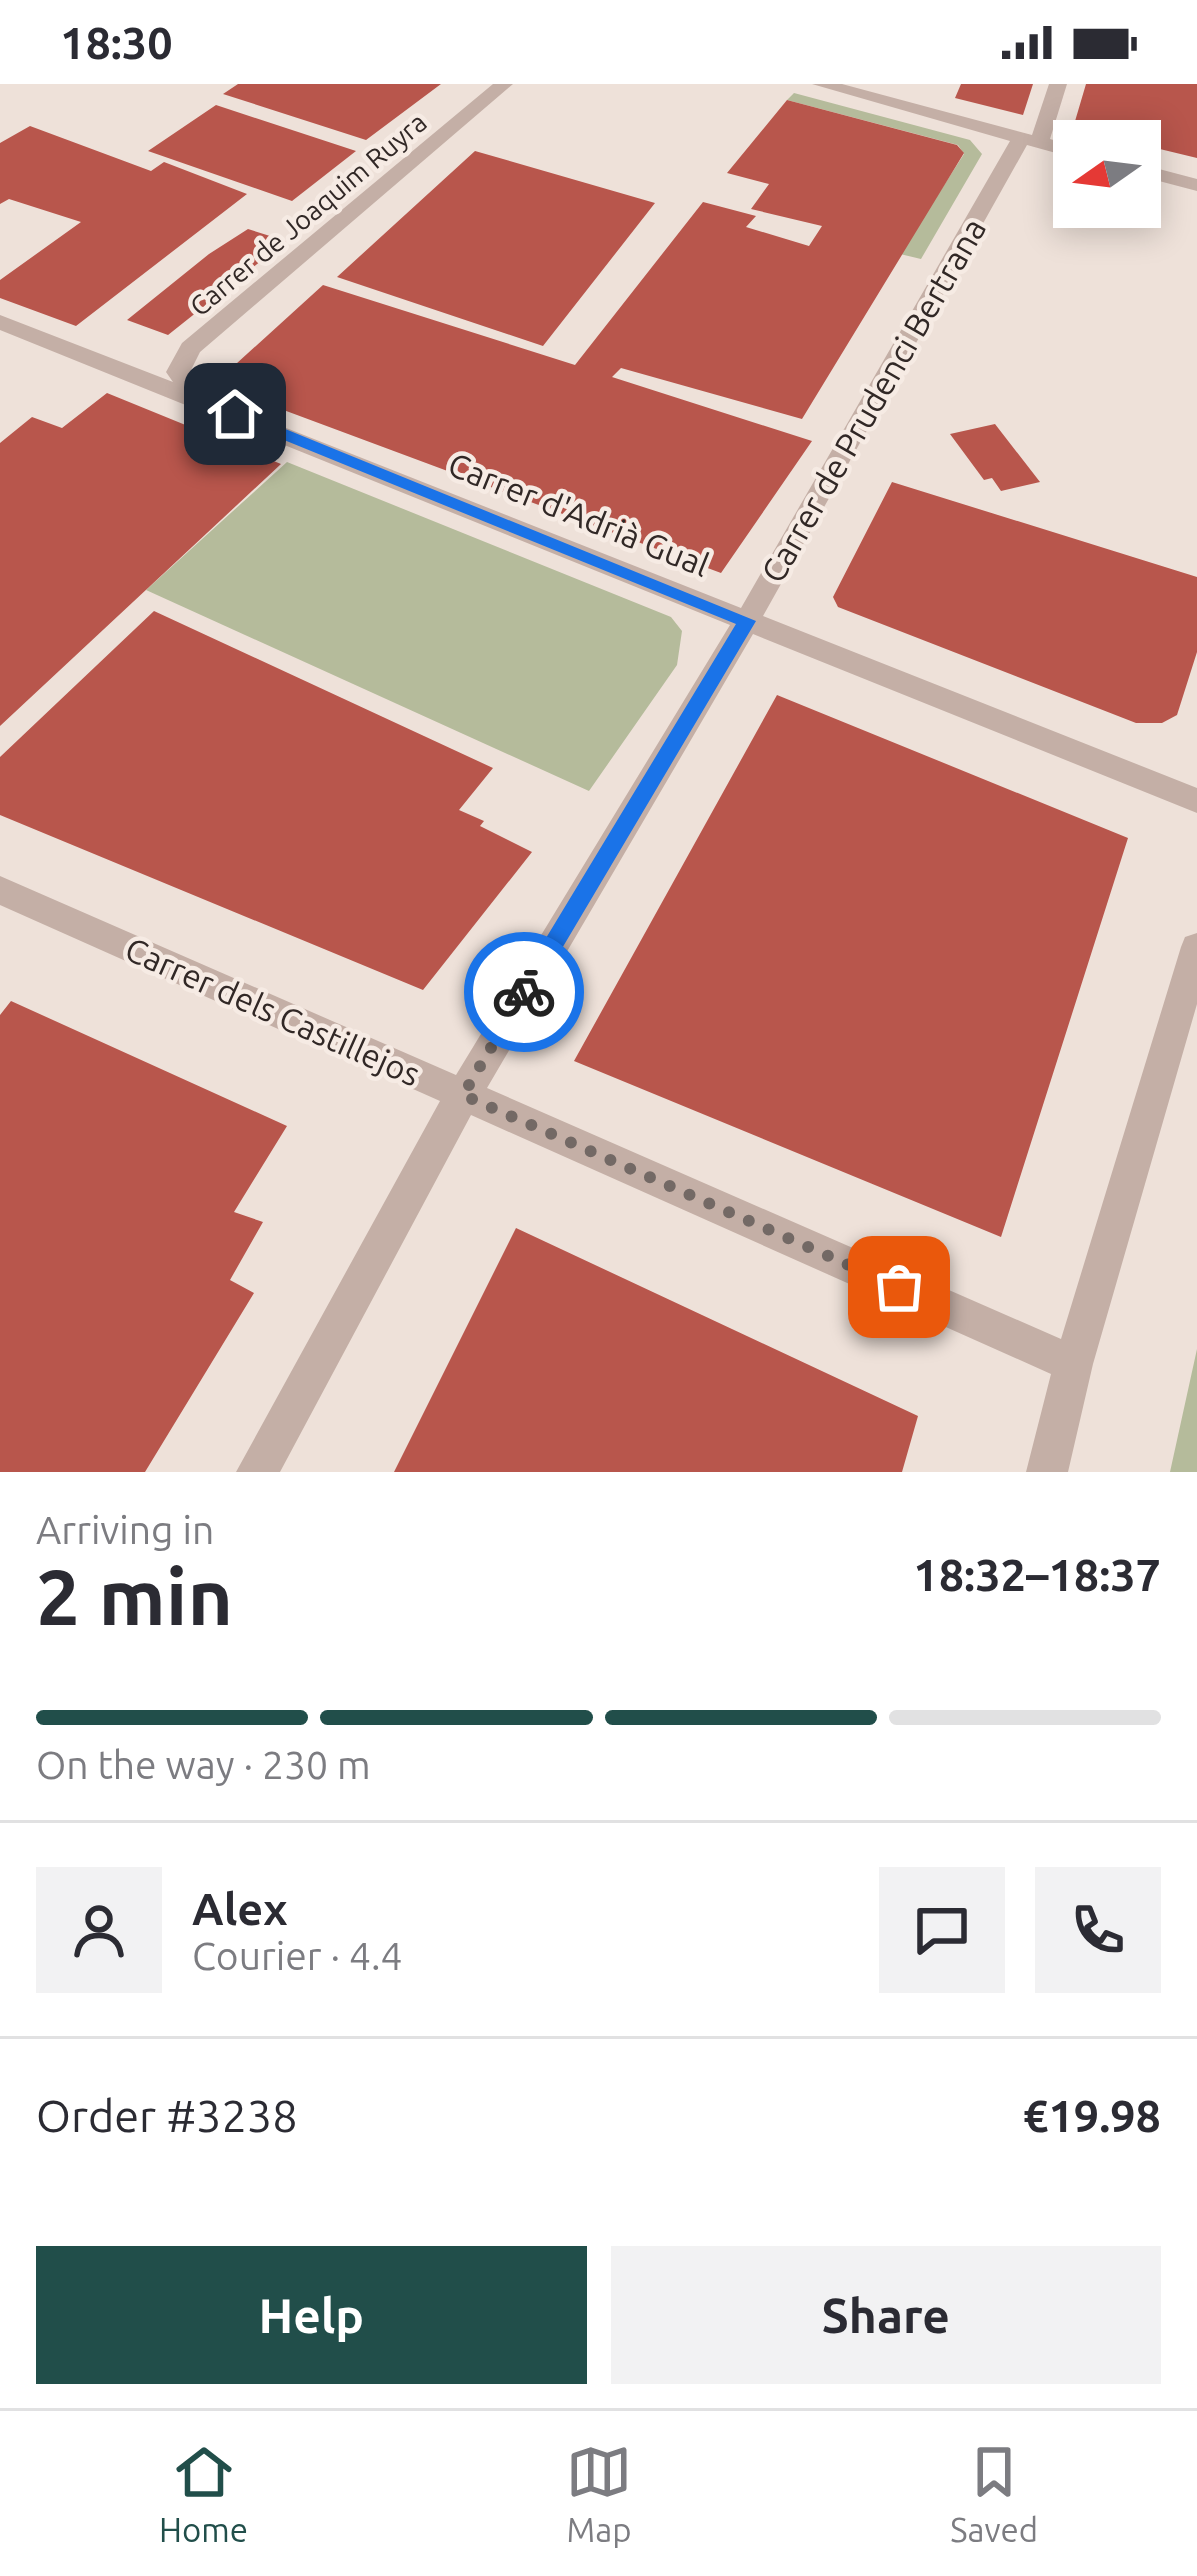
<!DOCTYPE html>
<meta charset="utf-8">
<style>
body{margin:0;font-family:Ubuntu,sans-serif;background:#f2f2f3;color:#2b2b33;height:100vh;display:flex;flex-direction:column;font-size:45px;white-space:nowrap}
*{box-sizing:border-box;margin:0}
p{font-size:39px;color:#7c7c81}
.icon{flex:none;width:66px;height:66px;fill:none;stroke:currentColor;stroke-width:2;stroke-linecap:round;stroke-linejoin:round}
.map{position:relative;height:1388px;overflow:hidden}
.sheet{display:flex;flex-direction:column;background:#fff;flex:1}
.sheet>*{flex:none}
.needle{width:78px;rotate:256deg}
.fabs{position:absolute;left:1053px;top:36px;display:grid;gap:24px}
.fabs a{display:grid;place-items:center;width:108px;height:108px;border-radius:0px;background:#fff;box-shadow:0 6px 30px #0003;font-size:60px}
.pin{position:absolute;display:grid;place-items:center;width:102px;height:102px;color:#fff;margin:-51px;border-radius:24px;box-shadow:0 6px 18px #0006}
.courier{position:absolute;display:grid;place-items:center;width:120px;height:120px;margin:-60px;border:9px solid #1a73e8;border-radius:50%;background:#fff;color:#222;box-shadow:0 3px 15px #0007}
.summary em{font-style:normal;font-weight:700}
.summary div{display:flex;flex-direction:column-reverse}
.summary{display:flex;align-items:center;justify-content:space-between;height:204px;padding:0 36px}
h1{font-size:78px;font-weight:700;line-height:90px}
.bar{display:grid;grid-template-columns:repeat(4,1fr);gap:18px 12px;align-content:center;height:144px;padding:0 36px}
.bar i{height:15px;border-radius:9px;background:#e1e1e2}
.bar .selected{background:#214e4a}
.bar p{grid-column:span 4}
.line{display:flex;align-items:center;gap:30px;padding:0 36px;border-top:3px solid #e1e1e2}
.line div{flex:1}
.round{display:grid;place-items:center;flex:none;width:126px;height:126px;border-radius:0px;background:#f2f2f3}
.primary-button{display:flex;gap:24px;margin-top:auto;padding:24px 36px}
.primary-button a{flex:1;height:138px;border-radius:0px;background:#214e4a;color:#fff;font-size:48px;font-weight:700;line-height:138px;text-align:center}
.primary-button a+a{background:#f2f2f3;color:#2b2b33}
.status{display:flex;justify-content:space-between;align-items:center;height:84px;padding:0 60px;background:#fff;direction:ltr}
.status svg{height:33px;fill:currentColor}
.tab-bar{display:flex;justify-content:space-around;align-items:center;height:168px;border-top:3px solid #e1e1e2;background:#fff;font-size:33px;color:#7c7c81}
.tab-bar a{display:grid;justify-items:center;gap:6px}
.tab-bar .selected{color:#214e4a}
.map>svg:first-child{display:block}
</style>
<div class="status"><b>18:30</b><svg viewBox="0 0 49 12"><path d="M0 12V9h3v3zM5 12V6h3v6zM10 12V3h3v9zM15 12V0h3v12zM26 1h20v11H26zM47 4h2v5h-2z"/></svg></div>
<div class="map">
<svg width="1197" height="1388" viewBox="0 0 1197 1388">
<rect width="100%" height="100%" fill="#eee1d9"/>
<!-- green -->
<path fill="#b5bb9b" d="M794,9L970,56L982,70L921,175L900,170L964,70L958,61L787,16Z
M287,378L671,533L682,547L677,581L589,707L146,506Z
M1197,1265V1388H1170Z"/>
<!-- building -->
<path fill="#b8564c" d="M238,0H441L366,56L223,10Z
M961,0H1033L1023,31L955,14Z
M1086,0H1197V74L1073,44Z
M787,16L957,61L964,69L802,335L621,284L612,293L812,357L721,489L214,300L323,201L575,281L703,118L756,132L746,143L809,162L822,142L751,125L769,100L727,89Z
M216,21L356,67L292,117L148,67Z
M30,42L151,87L164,78L247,110L76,242L0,214V196L81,138L9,115L0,120V59Z
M475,67L655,119L543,262L337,193Z
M248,145L286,157L168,251L127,236L209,170Z
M107,309L281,380L0,642V359L32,333L62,344Z
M995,340L1040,398L1001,407L992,394L984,396L950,350Z
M892,398L1197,493V568L1177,631L1162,639H1136L838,523L833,513Z
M154,527L493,684L459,726L484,737L480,742L532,768L423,906L0,731V673Z
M777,611L1128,754L1001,1153L574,977Z
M11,917L287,1042L234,1128L263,1138L230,1196L254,1209L145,1388H0V931Z
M516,1144L918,1332L902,1388H394Z"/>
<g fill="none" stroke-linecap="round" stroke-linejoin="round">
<!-- minor -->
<path fill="#c4afa6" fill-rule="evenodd" d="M493,0H513L200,268L190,288L203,311L741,524L1010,57L812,0H842L1032,51L1049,0H1067L1050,55L1074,62V74L1027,61L763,532L1197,704V729L753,550L487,1004L1061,1255L1181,863L1185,853L1197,849V920L1093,1280L1068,1388H1026L1051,1290L471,1031L280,1388H236L440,1017L0,821V792L456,991L730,541L0,246V231L173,298L166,288L182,259Z
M1140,80L1197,95V107L1140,92Z"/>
</g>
<!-- route -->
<path fill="#1a73e8" d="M230,327H241L756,537L532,915H517V902L736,540L230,334Z"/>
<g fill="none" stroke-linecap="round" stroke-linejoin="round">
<!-- done -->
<path stroke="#736965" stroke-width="12" stroke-dasharray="0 21.6" d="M524,908L463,1011L899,1203"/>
</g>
<g text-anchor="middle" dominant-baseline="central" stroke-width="9" stroke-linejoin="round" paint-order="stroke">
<!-- far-street labels -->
<g font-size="27" fill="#312826" stroke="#f6ebe4">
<text transform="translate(308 130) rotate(-40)">Carrer de Joaquim Ruyra</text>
</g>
<!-- street labels -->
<g font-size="33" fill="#312826" stroke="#f6ebe4">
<text transform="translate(873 316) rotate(-60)">Carrer de Prudenci Bertrana</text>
<text transform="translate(579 430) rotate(22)">Carrer d'Adrià Gual</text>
<text transform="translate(273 927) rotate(24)">Carrer dels Castillejos</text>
</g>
</g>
</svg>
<div class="fabs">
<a><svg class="needle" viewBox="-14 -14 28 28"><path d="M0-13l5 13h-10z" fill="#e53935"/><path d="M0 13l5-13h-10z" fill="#7c7c81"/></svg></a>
</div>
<div class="pin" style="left:899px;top:1203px;background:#ea580c"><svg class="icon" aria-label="bag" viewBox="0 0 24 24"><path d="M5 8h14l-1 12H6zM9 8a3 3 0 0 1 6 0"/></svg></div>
<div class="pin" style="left:235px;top:330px;background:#1f2937"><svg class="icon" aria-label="home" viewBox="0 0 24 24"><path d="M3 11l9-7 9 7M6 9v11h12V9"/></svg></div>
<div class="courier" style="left:524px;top:908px"><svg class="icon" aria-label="bike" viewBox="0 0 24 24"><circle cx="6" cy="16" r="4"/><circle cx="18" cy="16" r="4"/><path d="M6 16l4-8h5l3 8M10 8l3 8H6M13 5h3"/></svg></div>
</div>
<section class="sheet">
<div class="summary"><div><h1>2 min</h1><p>Arriving in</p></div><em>18:32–18:37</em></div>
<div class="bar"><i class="selected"></i><i class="selected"></i><i class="selected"></i><i></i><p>On the way · 230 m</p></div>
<div class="line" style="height:216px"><a class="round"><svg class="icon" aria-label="person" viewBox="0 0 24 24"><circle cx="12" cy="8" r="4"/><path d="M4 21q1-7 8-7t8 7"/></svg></a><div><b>Alex</b><p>Courier · 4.4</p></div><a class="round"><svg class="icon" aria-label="chat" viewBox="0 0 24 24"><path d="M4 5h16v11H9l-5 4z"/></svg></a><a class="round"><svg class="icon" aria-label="phone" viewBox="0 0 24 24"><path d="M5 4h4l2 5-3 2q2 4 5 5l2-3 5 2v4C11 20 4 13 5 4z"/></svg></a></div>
<div class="line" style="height:156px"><div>Order #3238</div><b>€19.98</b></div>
<div class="primary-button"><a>Help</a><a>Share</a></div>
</section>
<nav class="tab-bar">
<a class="selected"><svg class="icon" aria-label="home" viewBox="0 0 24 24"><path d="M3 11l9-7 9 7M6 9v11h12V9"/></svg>Home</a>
<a><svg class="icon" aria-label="map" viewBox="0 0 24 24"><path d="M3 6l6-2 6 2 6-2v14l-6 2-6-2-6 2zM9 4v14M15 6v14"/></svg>Map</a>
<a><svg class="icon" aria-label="saved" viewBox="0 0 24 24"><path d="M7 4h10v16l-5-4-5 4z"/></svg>Saved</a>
</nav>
